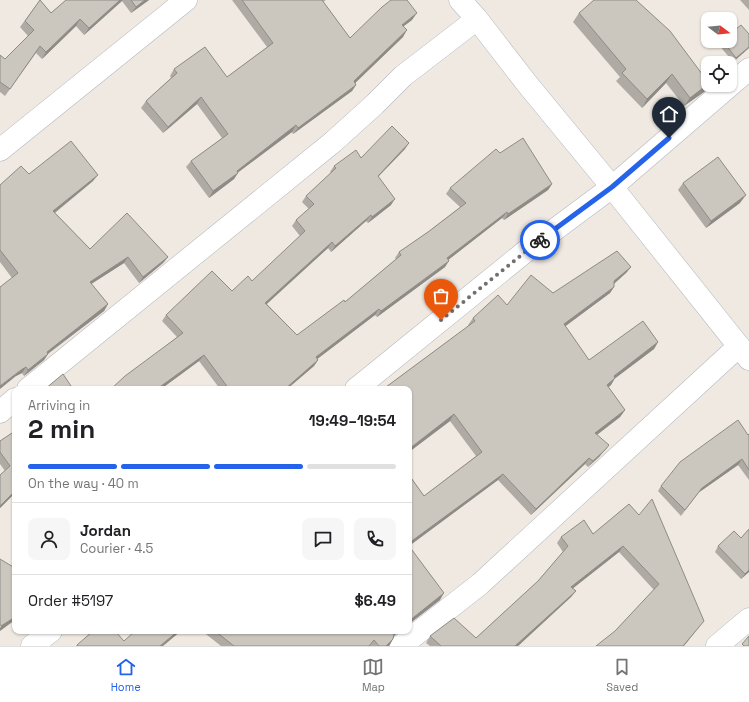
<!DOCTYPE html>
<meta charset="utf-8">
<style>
body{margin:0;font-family:"Space Grotesk",sans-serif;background:#f6f6f6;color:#202124;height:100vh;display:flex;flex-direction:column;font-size:15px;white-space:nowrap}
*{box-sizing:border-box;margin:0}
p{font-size:13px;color:#757577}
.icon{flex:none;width:22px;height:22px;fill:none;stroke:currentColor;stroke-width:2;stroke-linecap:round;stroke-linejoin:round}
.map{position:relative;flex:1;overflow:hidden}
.details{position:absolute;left:12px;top:386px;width:400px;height:248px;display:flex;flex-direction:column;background:#fff;border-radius:8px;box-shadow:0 1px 3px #0004}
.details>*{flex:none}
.needle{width:26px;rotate:106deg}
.controls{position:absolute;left:701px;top:12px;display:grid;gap:8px}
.controls a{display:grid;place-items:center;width:36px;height:36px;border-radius:8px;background:#fff;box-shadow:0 1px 3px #0004;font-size:20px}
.pin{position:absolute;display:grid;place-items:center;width:34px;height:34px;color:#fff;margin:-41px -17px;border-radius:50% 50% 50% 0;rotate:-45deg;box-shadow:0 0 4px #0007}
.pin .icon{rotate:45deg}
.courier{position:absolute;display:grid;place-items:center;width:40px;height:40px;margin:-20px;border:3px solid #2563eb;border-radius:50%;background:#fff;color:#222;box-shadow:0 1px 5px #0007}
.summary em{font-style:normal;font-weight:600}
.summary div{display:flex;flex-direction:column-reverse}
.summary{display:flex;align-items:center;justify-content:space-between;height:68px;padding:0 16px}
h1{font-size:26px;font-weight:600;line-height:30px}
.bar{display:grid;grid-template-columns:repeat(4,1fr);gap:6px 4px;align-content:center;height:48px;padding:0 16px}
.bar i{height:5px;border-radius:3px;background:#e0e0e0}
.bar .selected{background:#2563eb}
.bar p{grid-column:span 4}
.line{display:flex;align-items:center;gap:10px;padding:0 16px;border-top:1px solid #e0e0e0}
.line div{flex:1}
.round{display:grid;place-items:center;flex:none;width:42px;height:42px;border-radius:8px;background:#f6f6f6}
.tab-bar{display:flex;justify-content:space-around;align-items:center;height:56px;border-top:1px solid #e0e0e0;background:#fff;font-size:11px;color:#757577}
.tab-bar a{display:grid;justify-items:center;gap:2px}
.tab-bar .selected{color:#2563eb}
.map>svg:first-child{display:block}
</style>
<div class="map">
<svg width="749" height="646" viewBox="0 0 749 646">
<rect width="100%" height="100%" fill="#efe9e1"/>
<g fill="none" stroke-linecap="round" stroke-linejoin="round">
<defs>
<path id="minor" d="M460,0L477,19L528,85L612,187L749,359
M0,150L186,0
M28,389L333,142L375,104L403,76L477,19
M356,389L526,251L612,187L749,69
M0,412L15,399
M32,646L51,631
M401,646L480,584L739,346
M717,646L749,619"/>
</defs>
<!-- minor casing -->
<use href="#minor" stroke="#b4b7c1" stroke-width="23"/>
<!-- minor -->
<use href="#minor" stroke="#fff" stroke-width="22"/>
</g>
<!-- wall -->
<path fill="#afaba4" d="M40,0L51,13L66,0H149L131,13L122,1L84,35L76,26L42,59L36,53L5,96L0,92V55L5,59L28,36L20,27Z
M232,0H326L323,2L350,38L412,20L404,26L403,37L355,83L356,85L352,91L293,134L292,132L238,172L234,179L209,198L186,167L191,161L222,138L197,104L163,133L141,108L146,101L171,78L170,76L174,69L227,77L267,47Z
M740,0H749V10Z
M579,13L708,82V85L704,92L684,106L666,83L642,108L616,81L620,77L573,22Z
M722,41H730L749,48L733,62L719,45Z
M405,149L378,177L391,205L368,223L366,221L331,252L328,248L267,304L297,335L345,302L396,259L395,258L399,252L428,232L460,207L446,194L450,188L500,153L552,184L548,190L504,220L502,218L448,260L445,267L377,317L375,315L317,359L318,360L314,366L287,389H220L199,361L161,389H111L177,337L162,321L166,315L232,291L252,281L300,236L292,226L296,220L309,209L302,202L306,196L331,173L330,172L334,166L361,158Z
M29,174L93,181L55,213L90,249L168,257L163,263L139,283L124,263L91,284L108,304L104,311L48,354L44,360L24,376L22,373L16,376L12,278L0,262V185Z
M683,183L740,203L706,228L678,190Z
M631,267L626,273L614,284V287L610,293L565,326L589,360L658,342L654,349L615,378L611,385L608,387L625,410L620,417L597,435L600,456L588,467L585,464L531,515L498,480L409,546L440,600L409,624V475L424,496L476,456L450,421L409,452V389H385L386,387L469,326L468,325L473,318L507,305L553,293Z
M15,431V493L0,508V475L5,471L0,464V441Z
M749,434V480L738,465L698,493L681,516L658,491L661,486Z
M629,504L699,627L615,631L654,590L619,552L573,588L576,591L571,597L518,646H430L426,643L430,636L476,638L538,581L563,552L557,543L561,537L593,534Z
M749,529V572L741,579L715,552L718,546L741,538Z
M202,631H400L394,636L393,639L389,646H221Z"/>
<!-- shaded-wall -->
<path fill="#8e8b86" d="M120,0H123L84,35L89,28Z
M145,0H149L131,13L136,7Z
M417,13L412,20L397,31L402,25Z
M80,19L76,26L42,59L46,52Z
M407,30L403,37L350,88L354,81Z
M749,47V48L733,62L736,58Z
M672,74L666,83L642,108L647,99Z
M708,84L704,92L684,106L690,98Z
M356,85L352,91L293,134L298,128Z
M201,97L197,104L163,133L168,127Z
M296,125L292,132L232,177L237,171Z
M409,143L405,149L373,182L378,176Z
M238,173L234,179L209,198L213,191Z
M98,175L93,181L49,217L53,211Z
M552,184L548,190L504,220L508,214Z
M746,195L740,203L706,228L711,221Z
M395,199L391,205L368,223L372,217Z
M507,212L502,218L443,264L447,258Z
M371,215L366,221L331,252L335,246Z
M332,242L328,248L261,309L265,303Z
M128,257L124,263L85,288L90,282Z
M168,257L163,263L139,283L143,277Z
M449,261L445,267L377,317L381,311Z
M631,267L626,273L609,288L614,281Z
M614,287L610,293L559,331L564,324Z
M108,304L104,311L42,358L47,352Z
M379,309L375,315L312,363L316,357Z
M658,342L654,349L609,383L614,376Z
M48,354L44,360L24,376L28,370Z
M204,355L199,361L161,389H157Z
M318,360L314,366L287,389H285Z
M26,367L22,373L16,376L0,389V386L21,370Z
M615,378L611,385L603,392L607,385Z
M625,410L620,417L590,440L595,433Z
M454,414L450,421L409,452V449Z
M609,445L600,456L588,467L593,461Z
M589,458L585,464L531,515L536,509Z
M742,459L738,465L698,493L681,516L702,488Z
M503,474L498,480L409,546V543Z
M15,491V493L0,508V506Z
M623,546L619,552L567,593L571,587Z
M749,570V572L741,579L745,574Z
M576,591L571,597L518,646H515Z
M444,593L440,600L409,624V621Z
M15,617V620L0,631V628L1,626Z
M704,621L684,646H683Z
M178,631H181L163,646H160Z
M397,631H400L393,636Z
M393,639L389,646H386Z"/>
<!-- building -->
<path fill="#cbc7bf" stroke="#8e8b86" d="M40,0L51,13L66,0H120L89,28L80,19L46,52L40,46L10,89L0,82V55L5,59L34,30L25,21Z
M131,0H145L136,7Z
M242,0H322L350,38L382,7L391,0H407L417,13L402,25L407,30L354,81L356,85L298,128L296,125L237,171L238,173L213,191L191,161L228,134L201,97L168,127L146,101L177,73L174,69L205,47L227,77L273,43Z
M594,0H636L670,31L708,82V84L690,98L672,74L647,99L622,73L626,69L579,13Z
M741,25L749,34V47L736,58L723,41H730V34Z
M392,126L409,143L378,176L395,199L372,217L371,215L335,246L332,242L265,303L297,335L344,300L345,302L401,255L399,252L428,232L466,203L450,188L496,149L500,153L523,138L552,184L508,214L507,212L447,258L449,261L381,311L379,309L316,357L318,360L285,389H229L204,355L157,389H111L125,376L183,333L166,315L212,271L232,291L248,276L252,281L305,231L296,220L314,204L306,196L336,168L334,166L356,150L361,158Z
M71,141L98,175L53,211L90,249L127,213L168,257L143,277L128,257L90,282L108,304L47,352L48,354L28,370L26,367L21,370L0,386V287L18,273L0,250V185L21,166L29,174Z
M718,157L746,195L711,221L683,183Z
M617,251L631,267L614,281V287L564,324L589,360L643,321L658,342L614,376L615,378L607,385L625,410L595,433L609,445L605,450L593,461L589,458L536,509L503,474L409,543V475L424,496L482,452L454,414L409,449V389H387L386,387L475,321L473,318L498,295L507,305L531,275L553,293Z
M63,374L73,389H45Z
M738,420L748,435L749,434V470L742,459L702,488L685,510L661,486L680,462Z
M15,431V491L0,506V475L10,466L0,452V441Z
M652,499L704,621L683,646H596L615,631L659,584L623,546L571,587L576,591L515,646H441L430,636L454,618L476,638L538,581L568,546L561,537L584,520L593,534L629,504L639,515Z
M749,529V570L745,574L718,546L734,531L741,538Z
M409,546L444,593L409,621Z
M0,559L15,568V617L1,626L0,624Z
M93,631H115L124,641L135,631H178L160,646H77V645Z
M215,631H397L394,634L393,639L386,646H379L374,640L369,646H234Z
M749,636V646H744L742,644Z"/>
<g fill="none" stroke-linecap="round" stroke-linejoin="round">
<!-- done -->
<path stroke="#726f6d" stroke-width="4" stroke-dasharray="0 7.2" d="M441,320L540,240"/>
<!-- route -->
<path stroke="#2563eb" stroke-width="5" d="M540,240L612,187L669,138"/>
</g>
</svg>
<div class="controls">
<a><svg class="needle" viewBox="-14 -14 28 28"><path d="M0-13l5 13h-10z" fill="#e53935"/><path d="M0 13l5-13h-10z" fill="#757577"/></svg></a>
<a><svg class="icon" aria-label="locate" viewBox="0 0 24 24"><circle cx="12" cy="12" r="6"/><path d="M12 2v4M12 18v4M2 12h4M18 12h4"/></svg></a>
</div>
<div class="pin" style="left:441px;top:320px;background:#ea580c"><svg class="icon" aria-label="bag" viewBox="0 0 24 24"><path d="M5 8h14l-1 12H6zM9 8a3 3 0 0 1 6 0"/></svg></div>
<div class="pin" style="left:669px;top:138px;background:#1f2937"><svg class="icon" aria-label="home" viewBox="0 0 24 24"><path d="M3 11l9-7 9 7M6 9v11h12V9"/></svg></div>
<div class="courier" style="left:540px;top:240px"><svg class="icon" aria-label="bike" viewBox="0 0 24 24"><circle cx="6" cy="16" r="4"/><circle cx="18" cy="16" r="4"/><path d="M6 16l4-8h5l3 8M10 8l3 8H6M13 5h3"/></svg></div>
<section class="details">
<div class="summary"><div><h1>2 min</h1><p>Arriving in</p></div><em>19:49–19:54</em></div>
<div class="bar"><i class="selected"></i><i class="selected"></i><i class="selected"></i><i></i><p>On the way · 40 m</p></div>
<div class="line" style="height:72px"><a class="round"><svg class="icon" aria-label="person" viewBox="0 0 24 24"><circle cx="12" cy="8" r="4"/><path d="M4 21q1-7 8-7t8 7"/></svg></a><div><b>Jordan</b><p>Courier · 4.5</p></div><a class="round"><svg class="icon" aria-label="chat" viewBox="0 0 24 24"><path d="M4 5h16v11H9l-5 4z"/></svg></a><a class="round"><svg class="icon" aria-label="phone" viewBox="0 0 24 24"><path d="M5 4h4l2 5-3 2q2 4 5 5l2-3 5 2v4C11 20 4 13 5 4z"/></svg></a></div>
<div class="line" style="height:52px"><div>Order #5197</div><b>$6.49</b></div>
</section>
</div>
<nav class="tab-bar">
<a class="selected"><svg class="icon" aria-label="home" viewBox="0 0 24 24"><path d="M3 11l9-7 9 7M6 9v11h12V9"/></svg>Home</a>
<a><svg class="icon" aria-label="map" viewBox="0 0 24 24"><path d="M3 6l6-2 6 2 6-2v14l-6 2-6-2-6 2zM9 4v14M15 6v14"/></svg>Map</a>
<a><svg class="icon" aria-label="saved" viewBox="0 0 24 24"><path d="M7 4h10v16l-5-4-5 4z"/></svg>Saved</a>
</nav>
